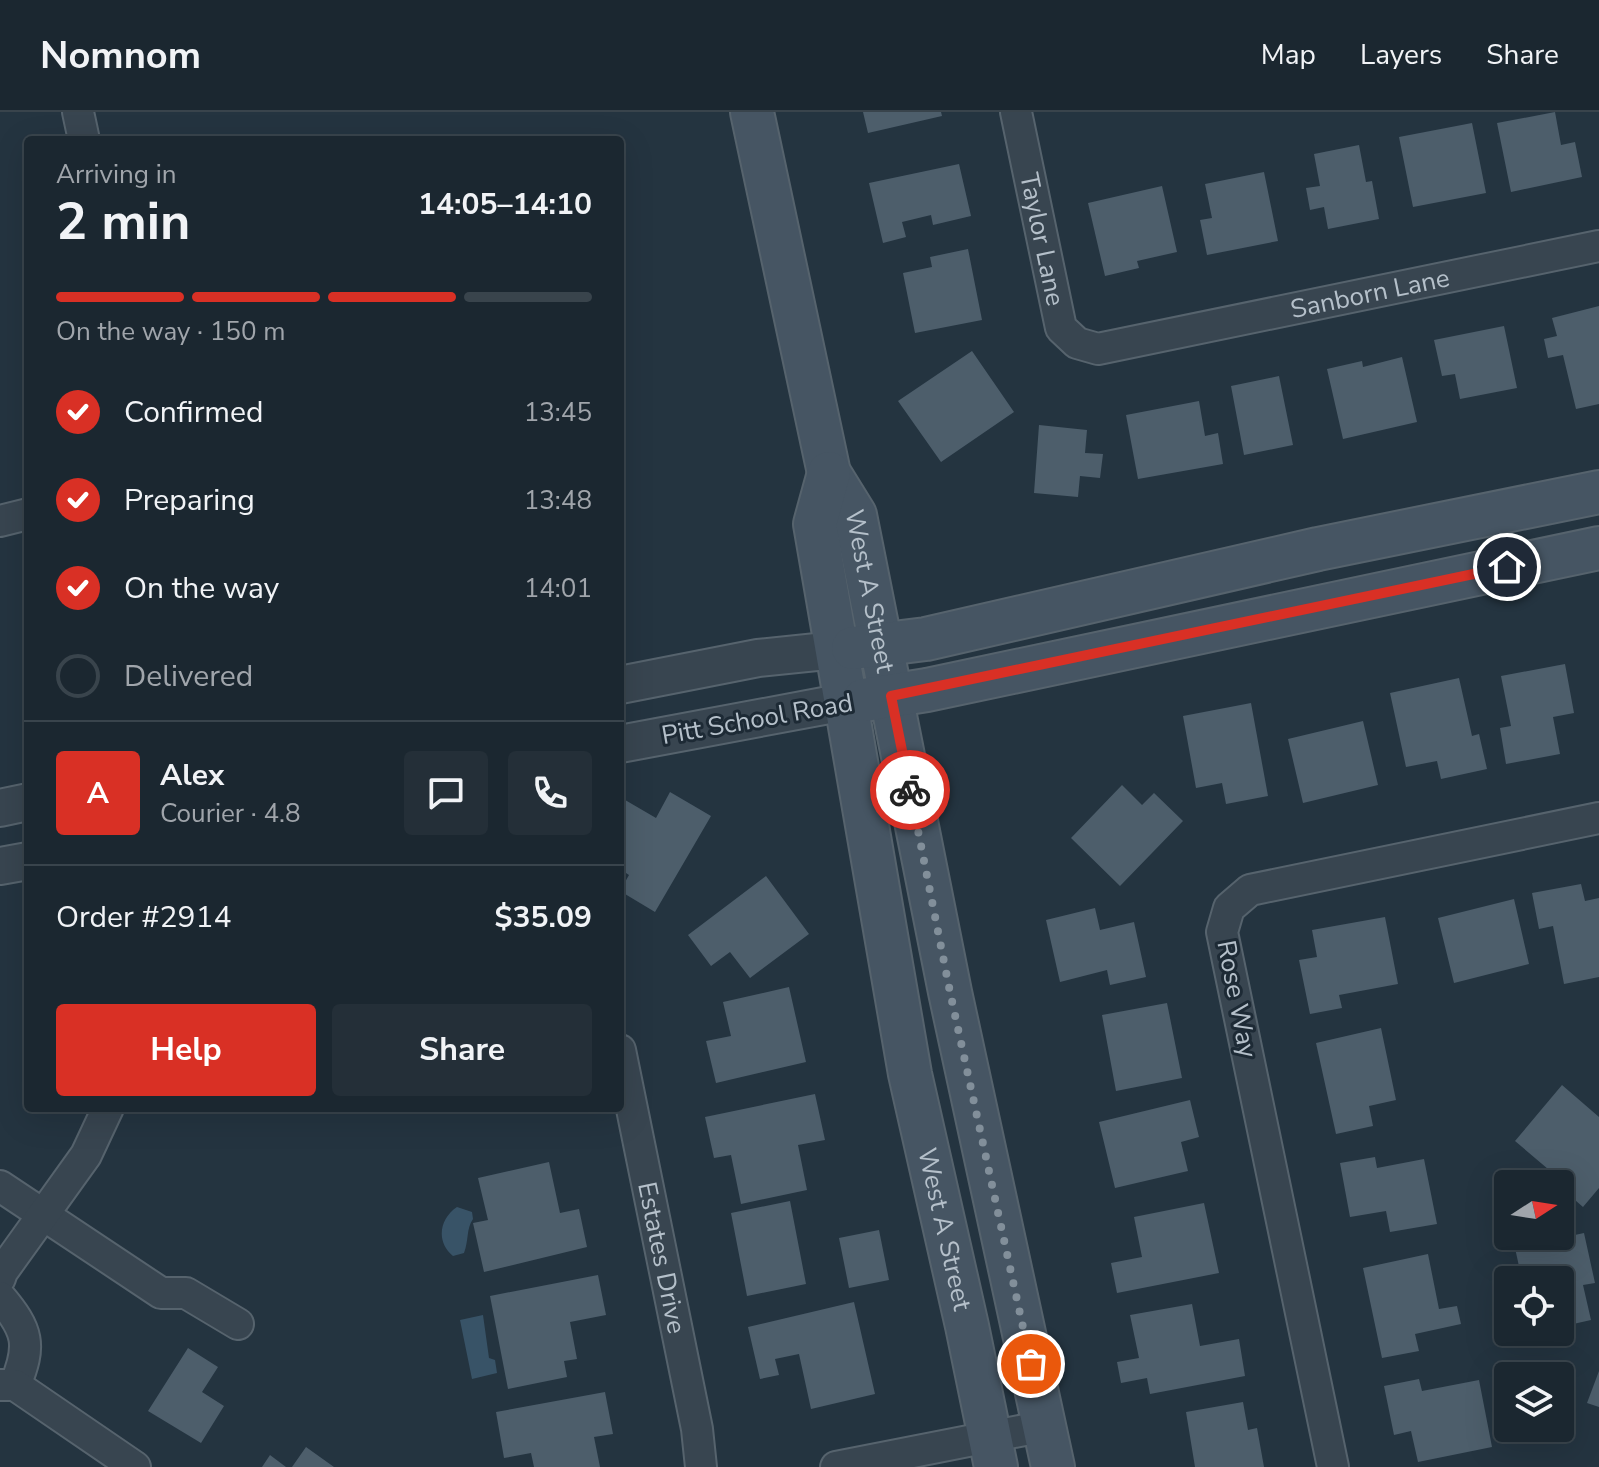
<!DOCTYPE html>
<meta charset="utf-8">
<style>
body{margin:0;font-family:"Nunito Sans",sans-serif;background:#242f38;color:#f1f3f6;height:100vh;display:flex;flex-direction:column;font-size:30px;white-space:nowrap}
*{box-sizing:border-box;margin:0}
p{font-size:26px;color:#a0a5ab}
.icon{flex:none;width:44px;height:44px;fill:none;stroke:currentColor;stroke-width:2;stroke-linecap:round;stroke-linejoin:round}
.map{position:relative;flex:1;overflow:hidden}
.panel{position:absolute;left:24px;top:24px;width:600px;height:976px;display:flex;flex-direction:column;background:#1b2730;border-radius:8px;box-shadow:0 8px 32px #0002,0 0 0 2px #39444c}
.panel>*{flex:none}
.needle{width:52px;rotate:78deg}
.buttons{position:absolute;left:1494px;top:1058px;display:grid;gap:16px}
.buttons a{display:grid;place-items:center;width:80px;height:80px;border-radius:8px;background:#1b2730;box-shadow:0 8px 32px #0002,0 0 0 2px #39444c;font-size:40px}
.pin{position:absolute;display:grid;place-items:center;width:68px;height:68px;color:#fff;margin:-34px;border:4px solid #fff;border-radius:50%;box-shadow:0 2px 8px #0007}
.courier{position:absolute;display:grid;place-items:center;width:80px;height:80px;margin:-40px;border:6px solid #d93025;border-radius:50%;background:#fff;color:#222;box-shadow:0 2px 10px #0007}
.headline em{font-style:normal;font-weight:700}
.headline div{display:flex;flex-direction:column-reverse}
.headline{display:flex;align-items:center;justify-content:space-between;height:136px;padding:0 32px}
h1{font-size:52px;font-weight:700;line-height:60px}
.bar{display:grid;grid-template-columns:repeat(4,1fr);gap:12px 8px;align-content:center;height:96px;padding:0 32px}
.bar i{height:10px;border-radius:6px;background:#39444c}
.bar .current{background:#d93025}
.bar p{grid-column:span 4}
.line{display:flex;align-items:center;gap:20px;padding:0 32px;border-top:2px solid #39444c}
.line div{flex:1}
.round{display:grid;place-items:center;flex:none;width:84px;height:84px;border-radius:8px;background:#242f38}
ol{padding:0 32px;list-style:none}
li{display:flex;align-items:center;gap:24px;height:88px}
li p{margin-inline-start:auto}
li .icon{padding:8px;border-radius:50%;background:#d93025;color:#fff;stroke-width:4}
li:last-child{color:#a0a5ab}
li i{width:44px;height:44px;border:4px solid #39444c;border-radius:50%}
.button{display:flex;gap:16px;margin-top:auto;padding:16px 32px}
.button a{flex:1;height:92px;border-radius:8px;background:#d93025;color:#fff;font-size:32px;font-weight:700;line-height:92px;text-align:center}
.button a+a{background:#242f38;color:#f1f3f6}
header{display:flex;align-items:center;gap:48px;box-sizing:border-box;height:112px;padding:0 40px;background:#1b2730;border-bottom:2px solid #39444c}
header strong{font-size:38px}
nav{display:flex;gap:44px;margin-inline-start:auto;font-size:28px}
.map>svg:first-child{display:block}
</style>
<header>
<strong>Nomnom</strong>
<nav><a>Map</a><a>Layers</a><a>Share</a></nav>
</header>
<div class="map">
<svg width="1599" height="1355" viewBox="0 0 1599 1355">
<rect width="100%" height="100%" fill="#243440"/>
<!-- water -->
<path fill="#385367" d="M457,1095L472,1100L473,1107C466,1117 469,1128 464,1141L453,1144C436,1130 439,1107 457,1095Z
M483,1203L489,1246L495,1248L497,1261L472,1267L460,1208Z"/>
<!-- building -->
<path fill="#4d5e6b" d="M863,0H941L942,4L868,21Z
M1555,0L1561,33L1575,30L1582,65L1511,80L1497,11Z
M1472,11L1486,81L1413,95L1399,25Z
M1359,33L1366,70L1372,69L1379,107L1328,117L1324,95L1310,98L1306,76L1320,74L1314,42Z
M959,52L971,104L933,113L931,103L902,110L906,125L883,131L869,71Z
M1264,60L1278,129L1207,143L1200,108L1212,106L1205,72Z
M1162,74L1177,140L1137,149L1139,156L1105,164L1088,91Z
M968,137L982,208L915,221L903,161L932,155L930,145Z
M1599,194V292L1576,297L1563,243L1548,246L1544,227L1557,224L1552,206Z
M1504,214L1517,276L1460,287L1455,262L1442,264L1434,228Z
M972,239L1014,300L941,350L898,289Z
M1402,245L1417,310L1343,327L1327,257L1362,249L1363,255Z
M1279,264L1293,333L1244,343L1231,274Z
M1199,289L1205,324L1218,321L1223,352L1138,367L1126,303Z
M1039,313L1087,318L1085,341L1103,342L1100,366L1080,364L1078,385L1034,381Z
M1565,552L1574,601L1553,605L1560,642L1506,652L1500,616L1511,614L1501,564Z
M1459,566L1472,624L1479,622L1487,657L1441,667L1437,649L1406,655L1390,581Z
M1251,591L1268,684L1226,692L1222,671L1196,676L1183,604Z
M1363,609L1378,673L1303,691L1288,627Z
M1122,673L1142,693L1154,681L1183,709L1120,774L1071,726Z
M670,680L711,704L655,800L620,779L629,763L620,757V685L656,706Z
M766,764L809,822L750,866L730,840L711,854L688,823Z
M1581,772L1585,789L1599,786V865L1564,872L1553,814L1539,817L1532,781Z
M1514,787L1529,852L1454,871L1438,806Z
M1095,796L1100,818L1134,810L1146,865L1110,873L1107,858L1060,870L1046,808Z
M1385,805L1398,872L1339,883L1342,896L1310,902L1299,848L1317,845L1312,818Z
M789,875L806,950L716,971L706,929L731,924L723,890Z
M1167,891L1182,966L1116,979L1102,903Z
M1381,916L1396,988L1369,994L1373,1014L1336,1022L1316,931Z
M1562,973L1599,1005V1076L1583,1095L1560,1075L1558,1072L1561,1068L1515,1029Z
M815,982L825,1028L798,1033L807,1078L741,1092L731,1043L714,1046L705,1005Z
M1190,988L1199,1025L1181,1030L1188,1059L1115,1076L1099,1010Z
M1375,1045L1377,1056L1424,1047L1437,1112L1390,1120L1386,1099L1350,1105L1340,1051Z
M549,1050L560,1101L579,1097L587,1135L484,1160L473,1111L488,1108L478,1066Z
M790,1089L806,1172L747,1184L731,1101Z
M1204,1091L1219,1161L1117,1181L1111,1151L1142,1145L1134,1105Z
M879,1118L889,1168L849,1176L839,1126Z
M1584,1121L1595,1171L1583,1173L1591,1208L1560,1215V1168H1522L1515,1136Z
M1428,1142L1439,1197L1457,1194L1461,1212L1415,1222L1419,1239L1382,1246L1363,1156Z
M598,1163L606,1203L570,1210L577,1247L564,1249L567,1265L508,1277L490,1184Z
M854,1190L875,1282L811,1297L799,1242L775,1247L779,1263L760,1267L748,1215Z
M1192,1192L1200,1234L1239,1227L1245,1264L1150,1282L1147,1266L1121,1271L1117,1250L1139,1246L1130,1203Z
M188,1236L218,1255L202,1280L224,1294L201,1331L148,1299Z
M1599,1259V1295L1587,1291Z
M1419,1267L1422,1279L1479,1268L1492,1335L1418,1350L1411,1319L1394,1323L1384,1274Z
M605,1280L613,1322L594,1325L600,1355H534L531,1341L504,1346L496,1300Z
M1243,1290L1248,1318L1257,1316L1264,1355H1195L1186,1300Z
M306,1335L334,1355H292Z
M270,1343L286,1355H262Z"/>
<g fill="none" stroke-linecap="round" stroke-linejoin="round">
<defs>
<g id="minor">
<path d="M78,0L84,28"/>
<path id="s1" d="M1016,0L1061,216L1077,231L1098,237L1599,134"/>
<path d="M0,409L28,402"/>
<path id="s2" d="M620,938L697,1317L701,1355"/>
<path d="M0,1074L161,1181H186L238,1212"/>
<path d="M0,1166L2,1160L86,1043L108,996"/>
<path d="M0,1185C28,1218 32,1233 15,1273"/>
<path d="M0,1273H15L135,1355"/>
<path d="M836,1355L1045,1314"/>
<path d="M1333,1355L1222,820L1229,796L1250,778L1599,706"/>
</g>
<path id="tertiary" d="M620,573L758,546L836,538
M620,632L845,590
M0,696L28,690
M0,754L28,749"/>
<g id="secondary">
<path id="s3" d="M752,0L829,361L855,403L950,880L1053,1355"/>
<path id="s4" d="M829,361L815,412L910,962L967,1214L996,1355"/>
<path d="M853,536L926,527L1318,437L1599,380"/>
<path d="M864,588L927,578L1599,436"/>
</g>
</defs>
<!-- minor casing -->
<use href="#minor" stroke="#56636d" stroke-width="34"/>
<!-- tertiary casing -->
<use href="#tertiary" stroke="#56636d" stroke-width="40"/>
<!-- secondary casing -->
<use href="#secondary" stroke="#56636d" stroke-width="46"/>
<!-- minor -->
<use href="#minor" stroke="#384550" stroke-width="30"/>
<!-- tertiary -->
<use href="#tertiary" stroke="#384550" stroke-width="36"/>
<!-- secondary -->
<use href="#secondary" stroke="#465563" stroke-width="42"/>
</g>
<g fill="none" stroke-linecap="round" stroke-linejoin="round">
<!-- done -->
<path stroke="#828f9a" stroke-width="8" stroke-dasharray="0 14.4" d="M910,678L950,880L1031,1252"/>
<!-- route -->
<path stroke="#d93025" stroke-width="10" d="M910,678L891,584L1507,455"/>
</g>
<g text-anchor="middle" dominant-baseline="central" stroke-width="6" stroke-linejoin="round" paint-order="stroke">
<!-- street labels -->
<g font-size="26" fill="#b5c0ca" stroke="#1d2a35">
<text stroke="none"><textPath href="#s1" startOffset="130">Taylor Lane</textPath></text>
<text stroke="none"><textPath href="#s1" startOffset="542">Sanborn Lane</textPath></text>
<text stroke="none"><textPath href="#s3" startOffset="496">West A Street</textPath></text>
<text transform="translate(757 607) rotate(-10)">Pitt School Road</text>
<text transform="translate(1237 887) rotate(79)">Rose Way</text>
<text stroke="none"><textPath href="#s4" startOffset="770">West A Street</textPath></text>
<text stroke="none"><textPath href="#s2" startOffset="212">Estates Drive</textPath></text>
</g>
</g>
</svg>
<div class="buttons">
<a><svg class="needle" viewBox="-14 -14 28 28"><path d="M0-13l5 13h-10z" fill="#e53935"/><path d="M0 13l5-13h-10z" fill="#a0a5ab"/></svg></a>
<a><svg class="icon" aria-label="locate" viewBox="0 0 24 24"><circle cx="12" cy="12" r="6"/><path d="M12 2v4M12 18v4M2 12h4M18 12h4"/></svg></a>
<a><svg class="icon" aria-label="layers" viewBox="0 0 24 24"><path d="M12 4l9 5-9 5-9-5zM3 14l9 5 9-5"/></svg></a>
</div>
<div class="pin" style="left:1031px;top:1252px;background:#ea580c"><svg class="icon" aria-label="bag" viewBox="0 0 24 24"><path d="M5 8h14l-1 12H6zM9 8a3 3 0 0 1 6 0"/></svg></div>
<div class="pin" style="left:1507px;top:455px;background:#1f2937"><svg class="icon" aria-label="home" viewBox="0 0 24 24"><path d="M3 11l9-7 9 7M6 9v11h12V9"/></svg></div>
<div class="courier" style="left:910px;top:678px"><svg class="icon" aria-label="bike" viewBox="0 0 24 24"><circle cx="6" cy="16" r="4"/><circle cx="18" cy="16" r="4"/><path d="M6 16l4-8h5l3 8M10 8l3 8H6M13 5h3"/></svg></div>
<section class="panel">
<div class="headline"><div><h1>2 min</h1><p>Arriving in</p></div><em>14:05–14:10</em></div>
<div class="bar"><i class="current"></i><i class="current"></i><i class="current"></i><i></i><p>On the way · 150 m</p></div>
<ol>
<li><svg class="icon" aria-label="check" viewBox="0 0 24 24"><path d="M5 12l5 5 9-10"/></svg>Confirmed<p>13:45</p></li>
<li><svg class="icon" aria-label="check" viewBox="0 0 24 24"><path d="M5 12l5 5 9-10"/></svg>Preparing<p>13:48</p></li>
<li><svg class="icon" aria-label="check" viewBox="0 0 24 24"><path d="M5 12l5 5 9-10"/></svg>On the way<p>14:01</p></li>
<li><i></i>Delivered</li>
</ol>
<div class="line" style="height:144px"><b class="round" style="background:#d93025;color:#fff">A</b><div><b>Alex</b><p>Courier · 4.8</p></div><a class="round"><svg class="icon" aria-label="chat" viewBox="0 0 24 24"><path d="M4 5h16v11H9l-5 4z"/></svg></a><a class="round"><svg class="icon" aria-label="phone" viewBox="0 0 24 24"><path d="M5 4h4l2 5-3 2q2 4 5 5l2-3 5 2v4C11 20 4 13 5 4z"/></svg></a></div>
<div class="line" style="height:104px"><div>Order #2914</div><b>$35.09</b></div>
<div class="button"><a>Help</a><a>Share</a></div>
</section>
</div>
